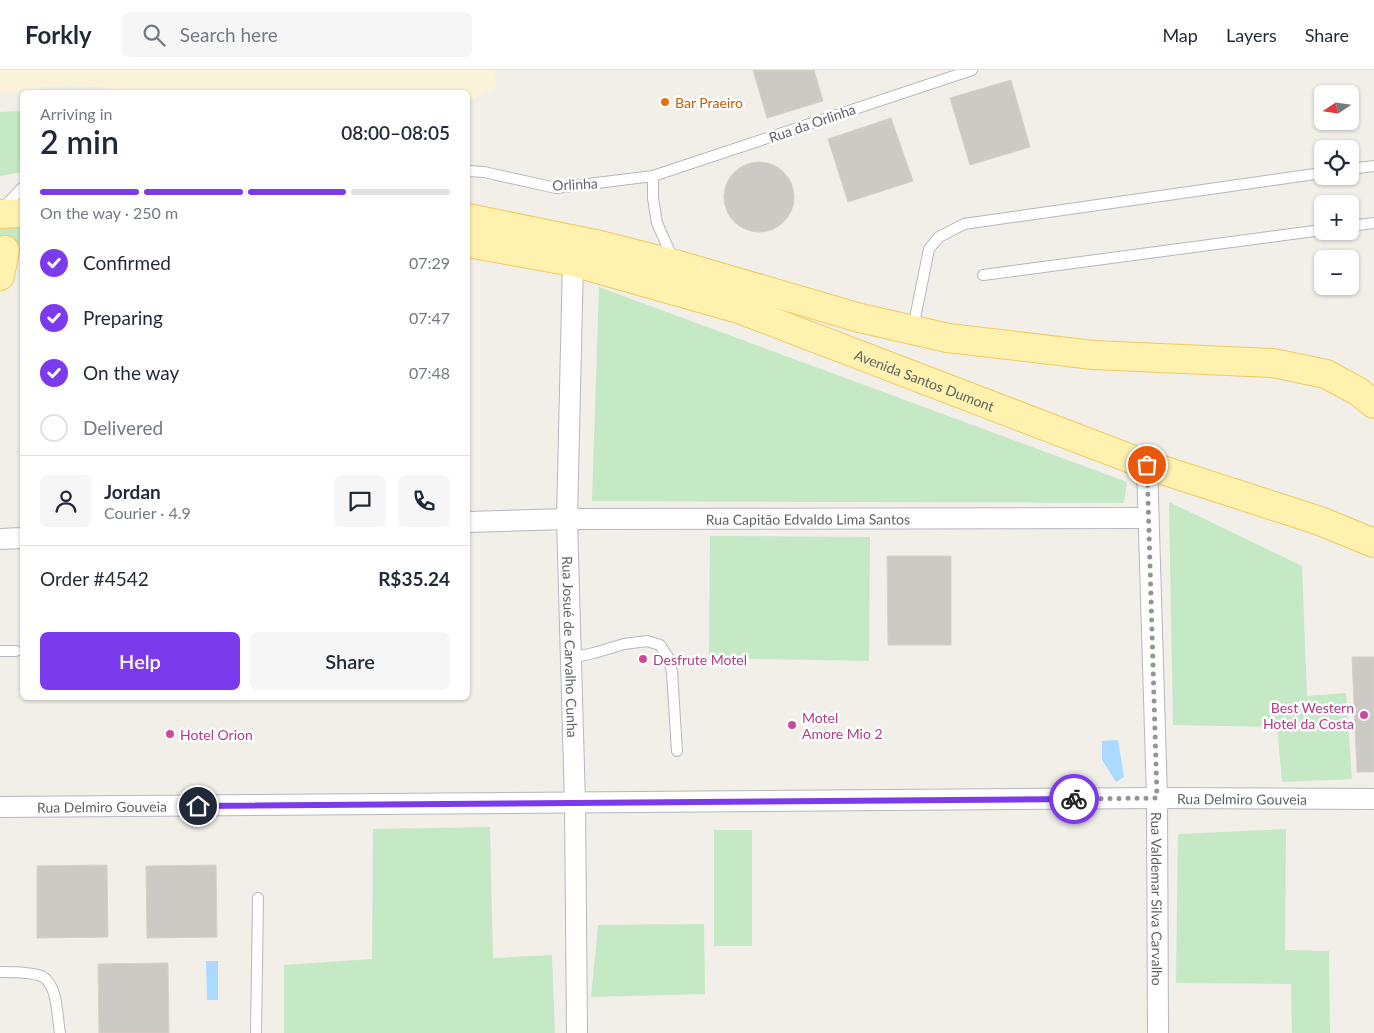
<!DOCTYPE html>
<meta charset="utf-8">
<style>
body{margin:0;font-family:Lato,sans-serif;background:#f6f6f7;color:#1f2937;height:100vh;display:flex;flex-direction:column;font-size:19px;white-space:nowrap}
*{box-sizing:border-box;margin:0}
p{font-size:16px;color:#747a83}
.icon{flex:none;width:28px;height:28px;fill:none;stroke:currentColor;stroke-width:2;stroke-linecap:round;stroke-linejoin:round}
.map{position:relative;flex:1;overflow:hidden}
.side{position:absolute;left:20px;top:20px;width:450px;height:610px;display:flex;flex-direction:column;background:#fff;border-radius:8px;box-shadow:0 1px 4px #0004}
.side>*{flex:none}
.needle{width:32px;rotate:257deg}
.fabs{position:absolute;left:1314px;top:15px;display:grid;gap:10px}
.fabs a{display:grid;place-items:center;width:45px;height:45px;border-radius:8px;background:#fff;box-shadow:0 1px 4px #0004;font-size:25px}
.pin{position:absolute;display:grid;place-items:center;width:42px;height:42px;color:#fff;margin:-21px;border:2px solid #fff;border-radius:50%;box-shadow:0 1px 5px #0007}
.courier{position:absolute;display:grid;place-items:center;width:50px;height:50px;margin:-25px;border:4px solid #7c3aed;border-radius:50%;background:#fff;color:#222;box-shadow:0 1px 6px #0007}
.summary em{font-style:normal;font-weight:600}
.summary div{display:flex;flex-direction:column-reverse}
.summary{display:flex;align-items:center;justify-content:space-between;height:85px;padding:0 20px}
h1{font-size:32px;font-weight:600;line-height:38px}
.bar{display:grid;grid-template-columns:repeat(4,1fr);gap:8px 5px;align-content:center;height:60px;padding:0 20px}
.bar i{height:6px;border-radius:4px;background:#e0e1e3}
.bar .active{background:#7c3aed}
.bar p{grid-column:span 4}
.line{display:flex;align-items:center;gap:12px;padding:0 20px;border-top:1px solid #e0e1e3}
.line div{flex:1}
.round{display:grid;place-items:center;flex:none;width:52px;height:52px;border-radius:8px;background:#f6f6f7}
ol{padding:0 20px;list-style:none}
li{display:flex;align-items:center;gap:15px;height:55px}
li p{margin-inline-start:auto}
li .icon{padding:5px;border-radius:50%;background:#7c3aed;color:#fff;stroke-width:4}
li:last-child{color:#747a83}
li i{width:28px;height:28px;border:2px solid #e0e1e3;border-radius:50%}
.cta{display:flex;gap:10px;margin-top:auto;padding:10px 20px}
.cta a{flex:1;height:58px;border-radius:8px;background:#7c3aed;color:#fff;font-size:20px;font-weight:600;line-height:58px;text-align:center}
.cta a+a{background:#f6f6f7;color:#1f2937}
header{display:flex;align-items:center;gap:30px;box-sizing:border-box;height:70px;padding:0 25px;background:#fff;border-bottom:1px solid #e0e1e3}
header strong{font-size:24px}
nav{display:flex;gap:28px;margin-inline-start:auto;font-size:18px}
.search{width:350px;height:45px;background:#f6f6f7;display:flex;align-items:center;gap:12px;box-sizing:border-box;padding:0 18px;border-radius:8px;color:#747a83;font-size:19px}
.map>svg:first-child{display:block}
</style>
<header>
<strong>Forkly</strong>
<div class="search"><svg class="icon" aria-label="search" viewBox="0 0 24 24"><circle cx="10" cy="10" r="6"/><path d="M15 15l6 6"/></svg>Search here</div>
<nav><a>Map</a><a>Layers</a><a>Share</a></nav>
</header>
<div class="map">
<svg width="1374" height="963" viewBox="0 0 1374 963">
<rect width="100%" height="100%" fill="#f1efe8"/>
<!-- green -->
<path fill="#c5e8c5" d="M22,41V102L0,106V42Z
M22,143V174L0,183V144Z
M599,217L1127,412L1124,433L592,431Z
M1169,432L1302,496L1307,626L1346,623L1352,709L1282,712L1277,657L1173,655Z
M710,466L870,467L869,591L709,588Z
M490,757L493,888L552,885L555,963H284V895L372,889L373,759Z
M1286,759L1285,880L1329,881L1330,963H1292L1291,914L1176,913L1178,764Z
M714,760H752V876H714Z
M704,854L705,924L591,927L598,855Z"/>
<!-- sand -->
<path fill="#fbf3d9" d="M0,0H494L497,17L468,32V22H146L69,15L0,23Z"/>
<!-- water -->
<path fill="#aadaff" d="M1118,670L1124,707L1116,712L1102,690V671Z
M206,891H218V930H207Z"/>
<!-- building -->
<path fill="#cccac5" stroke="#d6d1c6" d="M753,0H814L823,31L767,48Z
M1011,10L1030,77L970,95L950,28Z
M891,48L913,111L848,132L828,69Z
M724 127a35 35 0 1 1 70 0a35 35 0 1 1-70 0Z
M887,486H951V575H888Z
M1352,587H1374V702H1357Z
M107,795L108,867L37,868V796Z
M216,795L217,867L147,868L146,796Z
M168,893L169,963H99L98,894Z"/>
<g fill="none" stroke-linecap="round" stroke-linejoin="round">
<defs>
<path id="service" d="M1350,99L1374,96
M468,101L484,102L556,118L653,106L972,0
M653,106V128L657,153L673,189
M2,139L22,118
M1350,156L1374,153
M983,205L1322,160
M913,258L929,179L939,167L964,154L1322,103
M0,581H16
M571,588L594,583L624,574L647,571L660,575L668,587L672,602L677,681
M0,902C10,902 35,902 43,907C58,916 57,947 60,963
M256,963L258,828"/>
<g id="minor">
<path id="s1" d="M573,192L567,449L575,734L577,963"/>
<path id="s2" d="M1147,395L1157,728L1158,963"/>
<path id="s3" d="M468,452L567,449L1148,448"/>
<path d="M0,469L22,468"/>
<path id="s4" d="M0,737L1157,728L1374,729"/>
</g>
<g id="primary">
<path d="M0,144L22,143"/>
<path d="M468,148L600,175L675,194L860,248L948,268L1093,285L1273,293L1326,304L1359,322L1374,334"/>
<path id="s5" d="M468,173L573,192L739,239L1147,395L1320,451L1374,473"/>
<path d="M0,206L5,180"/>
</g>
</defs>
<!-- service casing -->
<use href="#service" stroke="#b5b8bc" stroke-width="12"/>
<!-- minor casing -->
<use href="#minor" stroke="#b5b8bc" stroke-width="22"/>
<!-- primary casing -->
<use href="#primary" stroke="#f2c960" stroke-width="30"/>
<!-- service -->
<use href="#service" stroke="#fff" stroke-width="10"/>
<!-- minor -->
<use href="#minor" stroke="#fff" stroke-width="20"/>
<!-- primary -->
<use href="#primary" stroke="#fff2af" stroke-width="28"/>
</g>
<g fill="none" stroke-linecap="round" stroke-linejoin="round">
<!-- done -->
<path stroke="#929495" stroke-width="5" stroke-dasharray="0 9" d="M1074,729L1157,728L1147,395"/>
<!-- route -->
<path stroke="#7c3aed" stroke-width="6" d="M198,736L1074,729"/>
</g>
<!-- markers -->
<circle fill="#e8710a" stroke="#fff" stroke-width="2" cx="665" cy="32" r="5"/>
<g fill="#d1479c" stroke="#fff" stroke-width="2">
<circle cx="643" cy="589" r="5"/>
<circle cx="1364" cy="645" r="5"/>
<circle cx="792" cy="655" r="5"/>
<circle cx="170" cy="664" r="5"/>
</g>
<g text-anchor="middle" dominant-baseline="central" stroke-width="5" stroke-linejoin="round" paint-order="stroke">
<!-- food labels -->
<g font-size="14" fill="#c56008" stroke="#fff" text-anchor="start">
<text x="675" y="32">Bar Praeiro</text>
</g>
<!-- street labels -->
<g font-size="14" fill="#5f6368" stroke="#fff">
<text transform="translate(812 53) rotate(-19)">Rua da Orlinha</text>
<text transform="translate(575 114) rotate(-3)">Orlinha</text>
<text stroke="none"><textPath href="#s5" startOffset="478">Avenida Santos Dumont</textPath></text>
<text stroke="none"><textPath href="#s3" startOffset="340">Rua Capitão Edvaldo Lima Santos</textPath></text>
<text stroke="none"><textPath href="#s1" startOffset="385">Rua Josué de Carvalho Cunha</textPath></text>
<text stroke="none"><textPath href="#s4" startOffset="1242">Rua Delmiro Gouveia</textPath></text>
<text stroke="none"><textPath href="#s4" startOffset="102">Rua Delmiro Gouveia</textPath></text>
<text stroke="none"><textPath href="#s2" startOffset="434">Rua Valdemar Silva Carvalho</textPath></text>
</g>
<!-- hotel labels -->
<g font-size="14" fill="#b23c85" stroke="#fff" text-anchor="start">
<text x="653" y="589">Desfrute Motel</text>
<text x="1354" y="637" text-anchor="end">Best Western<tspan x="1354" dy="16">Hotel da Costa</tspan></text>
<text x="802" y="647">Motel<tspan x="802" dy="16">Amore Mio 2</tspan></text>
<text x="180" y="664">Hotel Orion</text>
</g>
</g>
</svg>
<div class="fabs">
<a><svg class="needle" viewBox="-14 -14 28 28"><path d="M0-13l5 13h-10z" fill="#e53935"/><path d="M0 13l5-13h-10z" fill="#747a83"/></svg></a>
<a><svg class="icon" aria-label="locate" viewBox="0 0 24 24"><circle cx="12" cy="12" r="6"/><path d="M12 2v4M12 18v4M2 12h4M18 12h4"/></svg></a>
<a>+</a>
<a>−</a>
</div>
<div class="pin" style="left:1147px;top:395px;background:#ea580c"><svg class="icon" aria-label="bag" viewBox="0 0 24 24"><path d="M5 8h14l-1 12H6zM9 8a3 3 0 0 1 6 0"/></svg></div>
<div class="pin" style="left:198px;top:736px;background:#1f2937"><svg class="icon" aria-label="home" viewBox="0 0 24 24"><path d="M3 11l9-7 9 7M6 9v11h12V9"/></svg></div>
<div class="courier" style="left:1074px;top:729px"><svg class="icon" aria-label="bike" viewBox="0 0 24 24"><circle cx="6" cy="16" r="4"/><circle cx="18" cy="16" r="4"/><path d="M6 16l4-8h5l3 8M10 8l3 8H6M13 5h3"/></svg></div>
<section class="side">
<div class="summary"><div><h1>2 min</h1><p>Arriving in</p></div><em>08:00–08:05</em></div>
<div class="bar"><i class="active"></i><i class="active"></i><i class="active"></i><i></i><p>On the way · 250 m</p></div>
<ol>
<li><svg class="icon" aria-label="check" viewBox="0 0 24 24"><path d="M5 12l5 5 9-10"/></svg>Confirmed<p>07:29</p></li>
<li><svg class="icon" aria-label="check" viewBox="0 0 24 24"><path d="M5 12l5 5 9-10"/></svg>Preparing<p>07:47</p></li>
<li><svg class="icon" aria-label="check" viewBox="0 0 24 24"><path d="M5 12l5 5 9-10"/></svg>On the way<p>07:48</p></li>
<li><i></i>Delivered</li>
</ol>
<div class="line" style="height:90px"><a class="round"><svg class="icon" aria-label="person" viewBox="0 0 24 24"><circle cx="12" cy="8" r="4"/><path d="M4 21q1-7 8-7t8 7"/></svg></a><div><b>Jordan</b><p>Courier · 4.9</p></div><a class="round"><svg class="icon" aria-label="chat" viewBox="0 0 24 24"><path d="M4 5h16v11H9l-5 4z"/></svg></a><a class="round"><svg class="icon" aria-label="phone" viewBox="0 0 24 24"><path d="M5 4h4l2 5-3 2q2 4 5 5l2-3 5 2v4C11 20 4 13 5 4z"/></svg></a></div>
<div class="line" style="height:65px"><div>Order #4542</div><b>R$35.24</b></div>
<div class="cta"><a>Help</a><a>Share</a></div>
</section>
</div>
